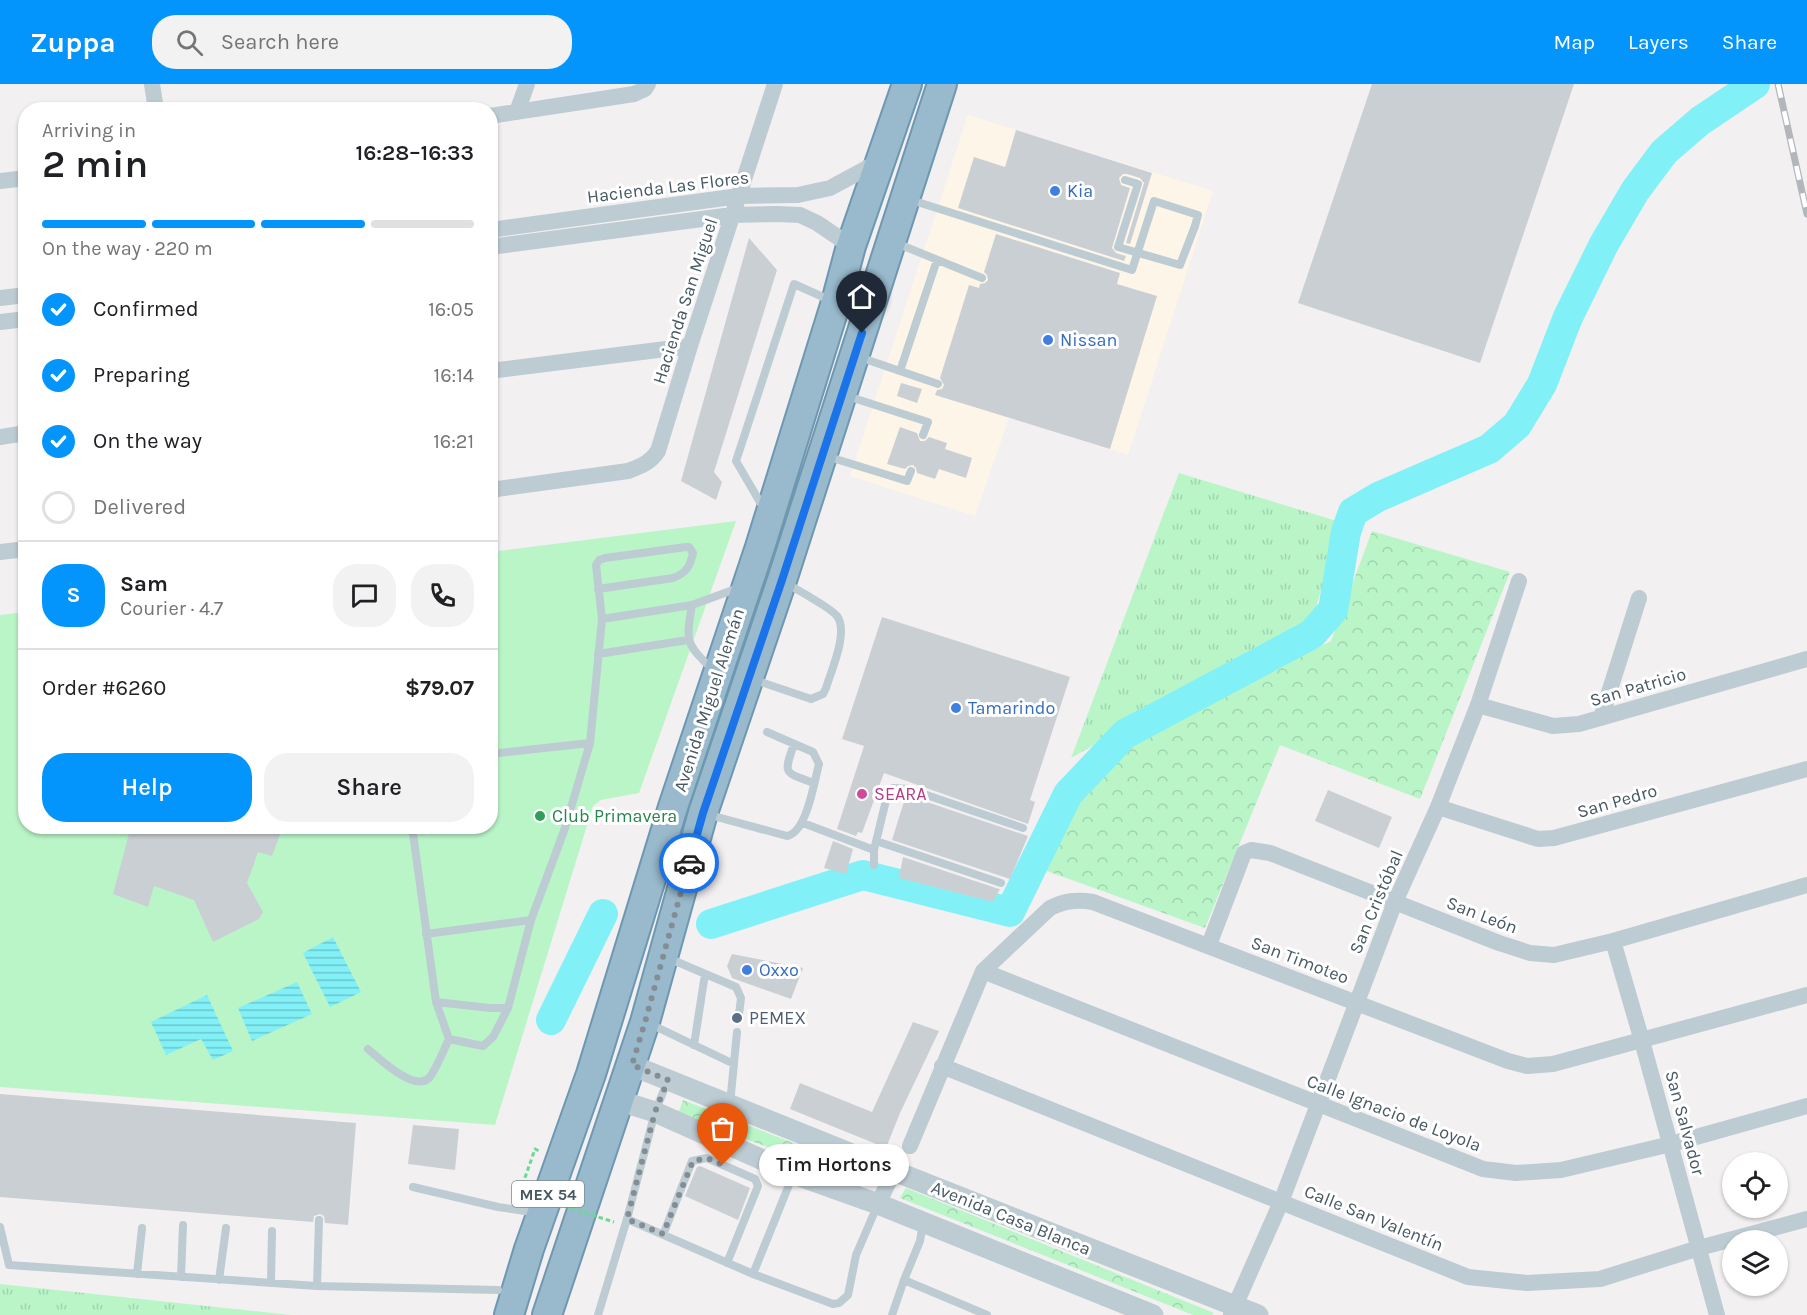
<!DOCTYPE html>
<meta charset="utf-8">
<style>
body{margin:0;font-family:Karla,sans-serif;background:#f2f2f2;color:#202124;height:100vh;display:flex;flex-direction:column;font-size:22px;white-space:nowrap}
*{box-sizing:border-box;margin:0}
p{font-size:20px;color:#757577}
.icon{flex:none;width:33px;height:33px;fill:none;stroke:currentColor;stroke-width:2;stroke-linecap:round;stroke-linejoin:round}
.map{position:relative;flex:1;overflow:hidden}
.drawer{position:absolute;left:18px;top:18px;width:480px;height:732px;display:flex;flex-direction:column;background:#fff;border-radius:24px;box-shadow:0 2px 4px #0004}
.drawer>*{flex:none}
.buttons{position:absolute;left:1722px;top:1068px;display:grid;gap:12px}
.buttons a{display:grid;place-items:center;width:66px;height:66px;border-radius:50%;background:#fff;box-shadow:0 2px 4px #0004;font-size:30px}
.pin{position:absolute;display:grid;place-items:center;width:51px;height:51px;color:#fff;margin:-62px -26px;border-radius:50% 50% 50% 0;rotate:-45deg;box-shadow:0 0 6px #0007}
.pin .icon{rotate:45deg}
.courier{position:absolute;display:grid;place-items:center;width:60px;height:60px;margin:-30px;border:4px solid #1a73e8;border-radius:50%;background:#fff;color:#222;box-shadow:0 2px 8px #0007}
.bubble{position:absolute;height:42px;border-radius:21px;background:#fff;box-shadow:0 2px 4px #0004;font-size:20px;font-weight:600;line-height:42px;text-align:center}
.overview em{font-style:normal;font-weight:600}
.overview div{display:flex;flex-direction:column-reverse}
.overview{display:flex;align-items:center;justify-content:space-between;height:102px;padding:0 24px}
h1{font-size:39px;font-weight:600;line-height:45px}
.bar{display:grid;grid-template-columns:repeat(4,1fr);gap:9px 6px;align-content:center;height:72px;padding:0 24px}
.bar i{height:8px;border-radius:4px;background:#e0e0e0}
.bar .on{background:#0395fb}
.bar p{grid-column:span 4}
.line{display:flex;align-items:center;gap:15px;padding:0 24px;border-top:2px solid #e0e0e0}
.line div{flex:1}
.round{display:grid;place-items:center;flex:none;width:63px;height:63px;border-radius:24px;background:#f2f2f2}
ol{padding:0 24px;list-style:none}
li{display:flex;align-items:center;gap:18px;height:66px}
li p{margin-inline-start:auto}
li .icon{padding:6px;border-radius:50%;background:#0395fb;color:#fff;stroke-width:4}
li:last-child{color:#757577}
li i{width:33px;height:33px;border:3px solid #e0e0e0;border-radius:50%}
.action{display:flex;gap:12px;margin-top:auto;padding:12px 24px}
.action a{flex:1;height:69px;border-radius:24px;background:#0395fb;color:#fff;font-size:24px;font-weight:600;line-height:69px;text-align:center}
.action a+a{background:#f2f2f2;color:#202124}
header{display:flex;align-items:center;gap:36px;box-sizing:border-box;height:84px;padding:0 30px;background:#0395fb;color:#fff}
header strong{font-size:28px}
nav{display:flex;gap:33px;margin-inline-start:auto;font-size:21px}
.search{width:420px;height:54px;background:#f2f2f2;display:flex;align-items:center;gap:15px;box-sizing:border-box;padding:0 21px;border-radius:24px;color:#757577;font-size:22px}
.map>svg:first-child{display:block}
</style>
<header>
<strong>Zuppa</strong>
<div class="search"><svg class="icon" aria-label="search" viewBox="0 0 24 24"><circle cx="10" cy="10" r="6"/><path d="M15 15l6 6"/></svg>Search here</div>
<nav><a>Map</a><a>Layers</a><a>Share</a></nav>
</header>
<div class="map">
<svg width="1807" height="1231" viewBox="0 0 1807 1231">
<defs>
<pattern id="grass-tufts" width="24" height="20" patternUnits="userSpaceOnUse" patternTransform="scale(1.5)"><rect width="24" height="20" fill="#baf5c8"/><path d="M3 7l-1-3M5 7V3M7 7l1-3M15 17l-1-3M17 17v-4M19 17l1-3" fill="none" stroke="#a1d4ae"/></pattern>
<pattern id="park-crowns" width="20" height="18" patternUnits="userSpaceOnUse" patternTransform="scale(1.5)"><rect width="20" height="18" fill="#baf5c8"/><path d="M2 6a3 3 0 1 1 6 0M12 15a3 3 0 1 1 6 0" fill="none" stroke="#a1d4ae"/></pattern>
<pattern id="water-rules" width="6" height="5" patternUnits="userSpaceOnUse" patternTransform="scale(1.5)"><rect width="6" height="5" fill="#82f1f7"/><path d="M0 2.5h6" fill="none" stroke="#6cc6cb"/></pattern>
</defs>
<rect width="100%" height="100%" fill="#f3f0f1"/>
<!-- commercial -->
<path fill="#fef5e9" d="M968,31L1213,107L1128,371L1009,334L975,432L850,392Z"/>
<!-- grass -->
<path fill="url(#grass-tufts)" d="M1179,389L1340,438L1312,538L1071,674Z
M0,1200L291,1231H0Z"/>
<!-- park -->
<path fill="url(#park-crowns)" d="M1372,447L1510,488L1420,715L1280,661L1205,844L1044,786L1071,724L1113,677L1141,651L1331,557Z
M683,1016L873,1090L871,1101L678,1030Z
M906,1104L1214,1229L1212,1231H1193L900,1114Z"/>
<!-- pitch -->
<path fill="#baf5c8" d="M736,437L639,709L601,716L593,722L495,1041L0,1003V531L25,528L26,742H490L491,468Z"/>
<!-- water -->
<path fill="url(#water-rules)" d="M333,853L361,908L330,923L303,869Z
M297,898L312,930L252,957L238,924Z
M207,911L233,967L213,976L201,955L166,971L151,938Z"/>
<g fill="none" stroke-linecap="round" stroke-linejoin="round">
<!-- river -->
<path stroke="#82f1f7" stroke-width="30" d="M711,840L863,791L1010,828L1068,710L1125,650L1312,550L1333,526L1346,448L1353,428L1378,413L1489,365L1517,341L1542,300L1568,233L1604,160L1635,107L1664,68L1700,37L1755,0
M551,936L603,830"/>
</g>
<!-- building -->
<path fill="#cacfd4" d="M1372,0H1574L1480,279L1298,219Z
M1016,46L1152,89L1130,160L1126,159L1144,99L1140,94L1127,90H1123L1119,94L1121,101L1130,104L1112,164L1116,169L1126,172L1124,177L958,124L974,73L1005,83Z
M996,150L1120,189L1117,200L1157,212L1110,365L935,311L937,306L942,305L944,301L940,294L969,201L979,204L980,200L985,199L988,196L987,191L984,188Z
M749,154L777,186L714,388L722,398L716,416L681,397Z
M901,299L922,305L917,319L897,312Z
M900,343L917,349L920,357H925L929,353L947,359L945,365L972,374L966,394L939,385L935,395L917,389L916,384L913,381L908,382L905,385L887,380Z
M882,533L1070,593L1030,716L1035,718L1028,740L884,689L862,749L858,748L856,752L837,745L864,662L842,655Z
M1328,706L1392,733L1379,764L1315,737Z
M906,711L1028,752L1010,795L892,756Z
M131,742H283L272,772L258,768L247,799L263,828L259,835L213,858L194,816L154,802L148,823L113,810Z
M833,757L853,765L846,790L824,784Z
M903,773L999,805H1000L993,818L899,794Z
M732,870L803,884L791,915L732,894L727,882Z
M913,938L939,947L900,1029L886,1064L790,1025L800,999L872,1028Z
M0,1010L356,1039L348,1141L325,1139L324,1132L320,1130L314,1132L313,1138L0,1113Z
M413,1041L459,1045L455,1086L408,1080Z
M700,1082L750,1104L738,1136L685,1112L697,1083Z"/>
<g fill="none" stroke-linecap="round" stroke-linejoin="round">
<defs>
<path id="trunk" d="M509,1231L529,1165L591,990L673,723L760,463L836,218L851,162L907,0
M547,1231L645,938L703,729L782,496L942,0"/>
</defs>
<!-- trunk casing -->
<use href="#trunk" stroke="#6e98b1" stroke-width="32"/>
<!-- path -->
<path stroke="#6ed793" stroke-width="3" stroke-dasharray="4.5 3" stroke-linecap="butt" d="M520,1108L535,1065L539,1067"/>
<!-- service -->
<path stroke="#bdcbd2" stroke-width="8" d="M908,115L1132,186L1154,117L1198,131L1195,142
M896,159L982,194
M859,273L900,287L937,176
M900,287L938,300
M847,312L928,338L923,351
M826,372L907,397L911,387
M764,425L736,377L794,200L832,217
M692,521C686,558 685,559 713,586
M602,535L692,521L741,503
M598,570L688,556
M752,595L811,615L823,610L826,604C831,587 849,548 837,532C830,523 797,506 786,499
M794,660C783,691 784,688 814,699
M490,670L590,659
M706,730L787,752C807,748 814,698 819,680L813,668L767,648
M803,739L874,766
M412,742L436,918L490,924H508L531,836
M876,757L1001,799
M874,781V766L888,708L893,704L909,705L1023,744
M426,850L531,836L565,744L590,659L602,535L596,481L599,476L605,474L686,463H689L693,469C690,483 686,489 673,494L598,505
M668,874L736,903L741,914L739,930
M648,939L734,980
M449,955L483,962L493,953L508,924
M694,961L705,890
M368,965C380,975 414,1008 429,994C435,988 445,963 449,955L436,918
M730,1020L737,948
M413,1103L498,1123L538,1129
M627,1135L753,1190L793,1091
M923,1139L920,1157L904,1196L987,1231
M0,1143L9,1181L317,1202L498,1206
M663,1151L692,1077L707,1074L755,1095L758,1102L727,1179
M137,1190L142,1144
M753,1190L833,1220L839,1219L848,1211L856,1171L878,1120
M181,1193L183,1141
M219,1196L226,1144
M271,1199L272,1147
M317,1202L319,1136
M598,1231L627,1135L655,1028L668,996
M892,1231L904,1196"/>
<!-- minor -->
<path stroke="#bdcbd2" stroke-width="16" d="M152,0L156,26
M517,28L527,0
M490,32L634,10L645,5L648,0
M0,97L26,94
M490,146L739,112L798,111L830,104L880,77
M490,163L732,131L777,130L800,131L817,139L851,162
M0,214L26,211
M0,238L26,235
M490,287L690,262
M0,353L26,349
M490,406L628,387C641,382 650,379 658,367L690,262L775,0
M0,468L26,465
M1478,621L1553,642L1579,640L1807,575
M1601,634L1639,514
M1438,723L1538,755L1554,754L1807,685
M1613,857L1642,957L1717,1231
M1209,861L1244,769L1251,766L1270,769L1499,859L1530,869L1554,871L1613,857L1807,801
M983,887L1483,1085L1516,1089L1561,1086L1671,1060L1807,1022
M942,982L1468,1193L1527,1199L1600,1195L1699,1164L1807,1135
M910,1062L983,887L1050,824C1065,817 1076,815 1093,818L1508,977L1527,982L1553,980L1807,911
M878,1120L894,1087
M1231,1231L1281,1118L1395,818L1438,723L1478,621L1519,497"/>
<!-- tertiary -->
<path stroke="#bdcbd2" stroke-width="21" d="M631,981L894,1087L1258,1231
M620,1017L655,1028L794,1090L878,1120L1153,1231"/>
<!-- trunk -->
<use href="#trunk" stroke="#98bacc" stroke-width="28"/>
<defs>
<path id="rail" d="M1778,0L1807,130"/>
</defs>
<!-- rail casing -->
<use href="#rail" stroke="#b2b7bc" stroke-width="7"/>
<!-- rail -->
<use href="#rail" stroke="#fff" stroke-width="4.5" stroke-dasharray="14" stroke-linecap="butt"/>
<!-- path-bridge -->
<path stroke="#6ed793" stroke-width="3" stroke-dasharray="4.5 3" stroke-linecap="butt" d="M520,1108L614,1138"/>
<!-- service-bridge -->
<path stroke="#bdcbd2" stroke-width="8" d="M1125,96L1138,100L1118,163L1180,181L1195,142"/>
</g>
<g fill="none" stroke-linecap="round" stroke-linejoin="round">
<!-- done -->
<path stroke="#838d93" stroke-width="6" stroke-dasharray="0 10.8" d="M689,779L645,938L632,981L668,996L655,1028L627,1135L663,1150L693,1077L707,1074L723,1081"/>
<!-- route -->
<path stroke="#1a73e8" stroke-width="8" d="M689,779L703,729L782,496L862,249"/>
</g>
<!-- markers -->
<g fill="#3f7fe0" stroke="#fff" stroke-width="2">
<circle cx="1055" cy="107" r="6"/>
<circle cx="1048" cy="256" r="6"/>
<circle cx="956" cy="624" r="6"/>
<circle cx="747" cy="886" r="6"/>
</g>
<circle fill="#d1479c" stroke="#fff" stroke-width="2" cx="862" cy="710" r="6"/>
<circle fill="#2e9e5b" stroke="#fff" stroke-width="2" cx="540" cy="732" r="6"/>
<circle fill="#5c6f8a" stroke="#fff" stroke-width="2" cx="737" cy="934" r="6"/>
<g text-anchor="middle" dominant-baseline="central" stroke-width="6" stroke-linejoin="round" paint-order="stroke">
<!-- shield labels -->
<rect fill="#fff" stroke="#7e8a90" stroke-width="1.5" x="512" y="1097" width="72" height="26" rx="4.5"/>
<g font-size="16" font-weight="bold" fill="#465861">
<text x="548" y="1110">MEX 54</text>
</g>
<!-- street labels -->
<g font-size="18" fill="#465861" stroke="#fff">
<text transform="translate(668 103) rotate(-7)">Hacienda Las Flores</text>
<text transform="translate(685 217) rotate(-72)">Hacienda San Miguel</text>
<text transform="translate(1638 603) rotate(-16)">San Patricio</text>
<text transform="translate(709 616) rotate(-72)">Avenida Miguel Alemán</text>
<text transform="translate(1617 717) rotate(-16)">San Pedro</text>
<text transform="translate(1376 818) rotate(-67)">San Cristóbal</text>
<text transform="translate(1482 831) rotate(21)">San León</text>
<text transform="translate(1300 876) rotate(21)">San Timoteo</text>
<text transform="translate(1394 1029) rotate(21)">Calle Ignacio de Loyola</text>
<text transform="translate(1685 1039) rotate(75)">San Salvador</text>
<text transform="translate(1011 1134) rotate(22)">Avenida Casa Blanca</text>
<text transform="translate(1374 1134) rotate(22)">Calle San Valentín</text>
</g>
<!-- shop labels -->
<g font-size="18" fill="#366cbe" stroke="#fff" text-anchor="start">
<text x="1067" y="107">Kia</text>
<text x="1060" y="256">Nissan</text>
<text x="968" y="624">Tamarindo</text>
<text x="759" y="886">Oxxo</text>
</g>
<!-- hotel labels -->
<g font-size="18" fill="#b23c85" stroke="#fff" text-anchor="start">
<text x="874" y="710">SEARA</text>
</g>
<!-- leisure labels -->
<g font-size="18" fill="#27864d" stroke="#fff" text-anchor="start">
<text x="552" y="732">Club Primavera</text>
</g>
<!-- service labels -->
<g font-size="18" fill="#4e5e75" stroke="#fff" text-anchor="start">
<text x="749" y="934">PEMEX</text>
</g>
</g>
</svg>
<div class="buttons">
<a><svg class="icon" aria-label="locate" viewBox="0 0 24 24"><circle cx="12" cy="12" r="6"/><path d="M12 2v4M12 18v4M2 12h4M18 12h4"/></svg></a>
<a><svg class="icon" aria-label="layers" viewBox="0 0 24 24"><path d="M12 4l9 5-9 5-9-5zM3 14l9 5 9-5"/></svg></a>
</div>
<div class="pin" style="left:723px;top:1081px;background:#ea580c"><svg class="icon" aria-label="bag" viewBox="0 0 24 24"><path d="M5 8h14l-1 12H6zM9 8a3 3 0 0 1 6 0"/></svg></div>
<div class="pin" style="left:862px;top:249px;background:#1f2937"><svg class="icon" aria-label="home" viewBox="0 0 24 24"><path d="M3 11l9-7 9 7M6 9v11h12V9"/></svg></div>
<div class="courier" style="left:689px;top:779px"><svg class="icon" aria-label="car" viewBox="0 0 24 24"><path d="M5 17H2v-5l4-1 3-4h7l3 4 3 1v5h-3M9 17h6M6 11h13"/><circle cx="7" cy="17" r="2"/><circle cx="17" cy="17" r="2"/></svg></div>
<div class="bubble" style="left:759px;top:1060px;width:150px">Tim Hortons</div>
<section class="drawer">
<div class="overview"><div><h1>2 min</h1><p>Arriving in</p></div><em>16:28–16:33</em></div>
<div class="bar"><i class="on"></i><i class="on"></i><i class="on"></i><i></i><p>On the way · 220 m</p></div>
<ol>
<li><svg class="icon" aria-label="check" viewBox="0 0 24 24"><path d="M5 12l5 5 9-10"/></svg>Confirmed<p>16:05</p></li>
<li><svg class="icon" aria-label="check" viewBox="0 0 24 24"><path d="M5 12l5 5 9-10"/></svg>Preparing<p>16:14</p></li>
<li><svg class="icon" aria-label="check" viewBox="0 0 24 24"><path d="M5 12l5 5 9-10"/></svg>On the way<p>16:21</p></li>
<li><i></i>Delivered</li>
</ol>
<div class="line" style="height:108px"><b class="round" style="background:#0395fb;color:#fff">S</b><div><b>Sam</b><p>Courier · 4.7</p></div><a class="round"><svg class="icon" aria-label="chat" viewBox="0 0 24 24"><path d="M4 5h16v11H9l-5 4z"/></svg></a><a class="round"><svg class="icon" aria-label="phone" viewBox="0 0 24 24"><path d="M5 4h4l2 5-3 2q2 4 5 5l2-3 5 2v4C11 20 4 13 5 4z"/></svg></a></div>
<div class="line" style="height:78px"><div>Order #6260</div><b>$79.07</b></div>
<div class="action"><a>Help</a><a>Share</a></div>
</section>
</div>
